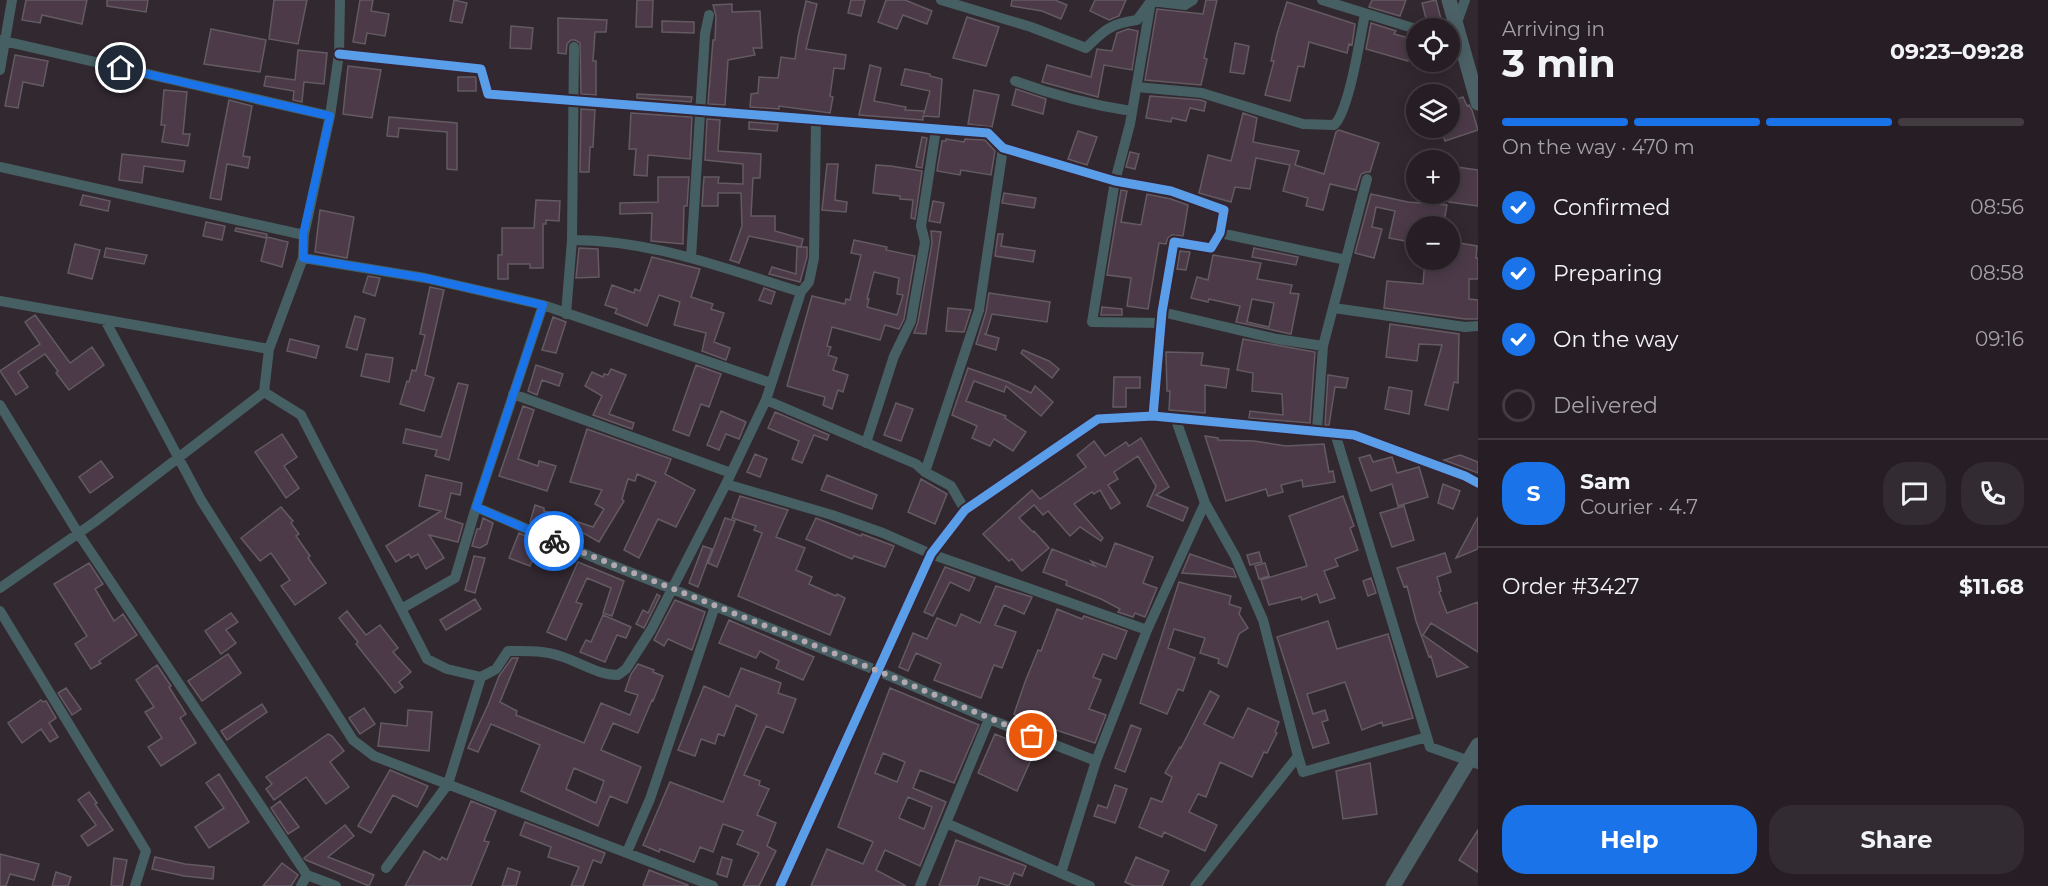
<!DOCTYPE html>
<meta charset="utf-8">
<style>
body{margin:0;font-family:Montserrat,sans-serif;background:#322b31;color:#f1f3f6;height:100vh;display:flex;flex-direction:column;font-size:22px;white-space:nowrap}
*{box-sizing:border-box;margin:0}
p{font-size:20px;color:#a4a2a6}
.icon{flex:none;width:33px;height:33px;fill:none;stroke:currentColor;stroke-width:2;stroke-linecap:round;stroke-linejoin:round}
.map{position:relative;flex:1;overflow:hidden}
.drawer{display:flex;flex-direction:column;background:#261e24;width:570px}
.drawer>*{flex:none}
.buttons{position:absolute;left:1406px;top:18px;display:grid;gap:12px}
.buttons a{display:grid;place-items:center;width:54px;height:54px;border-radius:50%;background:#261e24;box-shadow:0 3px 15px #0003,0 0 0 2px #423c41;font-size:30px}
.pin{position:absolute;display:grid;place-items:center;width:51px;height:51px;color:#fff;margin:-26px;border:3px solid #fff;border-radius:50%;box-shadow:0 2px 6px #0007}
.courier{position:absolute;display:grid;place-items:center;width:60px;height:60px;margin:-30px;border:4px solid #1a73e8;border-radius:50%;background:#fff;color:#222;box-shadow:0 2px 8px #0007}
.headline em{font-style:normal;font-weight:700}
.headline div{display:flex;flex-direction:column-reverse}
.headline{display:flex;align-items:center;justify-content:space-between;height:102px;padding:0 24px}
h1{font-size:39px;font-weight:700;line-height:45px}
.bar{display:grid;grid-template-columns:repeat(4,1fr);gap:9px 6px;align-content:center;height:72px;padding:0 24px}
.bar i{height:8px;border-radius:4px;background:#423c41}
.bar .active{background:#1a73e8}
.bar p{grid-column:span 4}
.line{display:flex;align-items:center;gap:15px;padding:0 24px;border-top:2px solid #423c41}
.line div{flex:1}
.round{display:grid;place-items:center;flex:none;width:63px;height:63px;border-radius:24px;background:#322b31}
ol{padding:0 24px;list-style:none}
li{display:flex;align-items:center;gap:18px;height:66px}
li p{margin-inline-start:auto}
li .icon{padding:6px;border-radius:50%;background:#1a73e8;color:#fff;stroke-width:4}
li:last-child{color:#a4a2a6}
li i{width:33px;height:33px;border:3px solid #423c41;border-radius:50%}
.action{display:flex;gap:12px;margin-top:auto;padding:12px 24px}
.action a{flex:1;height:69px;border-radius:24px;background:#1a73e8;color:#fff;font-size:24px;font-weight:700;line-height:69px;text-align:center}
.action a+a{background:#322b31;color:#f1f3f6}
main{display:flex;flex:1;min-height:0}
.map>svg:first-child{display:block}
</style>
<main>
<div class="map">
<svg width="1478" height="886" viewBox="0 0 1478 886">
<rect width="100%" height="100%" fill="#322830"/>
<!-- building -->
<path fill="#4c3a49" stroke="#635b61" stroke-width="1.5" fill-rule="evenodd" d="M26,0H87L82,24L42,15L40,23L22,20Z
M107,0H148L146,12L107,6Z
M274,0H307L298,44L269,39Z
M360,0H373L371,11L389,14L385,36L367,33L365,44L353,42Z
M454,0L467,3L462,23L450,21Z
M637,0H653L652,27H636Z
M851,0H865L861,16L848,13Z
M886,0H905L932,11L927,24L903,15L897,29L878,22Z
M1012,0H1055L1067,5L1061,19L1042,11L1011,6Z
M1095,0H1126L1119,16L1109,20L1090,11Z
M1206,0H1217L1204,58L1207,59L1201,85L1145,80L1157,9L1203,14Z
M1372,0H1406L1400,16L1369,7Z
M1436,0L1441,19L1427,22L1422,3Z
M806,1L817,4L806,49L846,55L844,69L834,68L830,96L833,97L830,113L779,106V109L750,107L751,94L758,93L759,77L778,78L781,57L795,59L798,37Z
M1287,2L1355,24L1352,45L1349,44L1347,53L1309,42L1304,67L1298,66L1290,101L1265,95L1274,61H1271L1277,34Z
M732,4V12L760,11L762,48H753L755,55L728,60L725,105L708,104L713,40H715L716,16L713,5Z
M967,17L999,27L986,66L953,58Z
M558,18L607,20L606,32H595L593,61H596V95L581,94L580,43L575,40H571L567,44L566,54L558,53Z
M662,21L694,22V33L662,32Z
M1371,23L1396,31L1394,34L1413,39L1408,61L1366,49Z
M511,26L533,28L531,49L510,48Z
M211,29L266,40L260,72L204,64Z
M1128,29L1138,31L1132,70L1104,65L1098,97L1042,82L1047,65L1091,77L1097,49L1112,51L1117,33Z
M1235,43L1249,46L1244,74L1230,72Z
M298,50L327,53L324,84L304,82L302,102L293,100L294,91L264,86L266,76L295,80Z
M15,55L48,61L43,86L23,82L18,108L5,106Z
M870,65L881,68L874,101L906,107L905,110L924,111V114L930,91L901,85L905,69L930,74V76L942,79L939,117L923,116V120L859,115Z
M348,66L381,70L372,118L343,114Z
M458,77H476V91H458Z
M1016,89L1046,99L1043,114L1012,105Z
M164,90L187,92L183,134H190L188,146L162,142L165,125H161Z
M974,90L999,95L992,127L968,124Z
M637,94L692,97L691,102L637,98Z
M1150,96L1201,100L1206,102L1204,111L1190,108L1186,121L1172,118L1171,122L1146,118Z
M1463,97L1467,106L1469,105L1472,110L1478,130L1445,141L1441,128H1449V102Z
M229,100L252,106L243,156L250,157L248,168L227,164L221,200L210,198Z
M581,109L595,110L593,147H590L589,172H580Z
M631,113L692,117L690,159L648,155L647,176L634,175L636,149H629Z
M1243,113L1257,118L1253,142L1299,151L1295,165L1324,174L1336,132L1339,130L1379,143L1370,172H1366L1361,174L1356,190L1330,184L1323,210L1306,206L1308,198L1283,191L1290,165L1256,158L1250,189L1235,187L1231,202L1199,193L1208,155L1231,161Z
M389,117L457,123V170L447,169V132L399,128L398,137L387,136Z
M707,119L720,120L718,151L761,154L760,178H753L751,216H775V231L803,239L801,247L749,236L739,263L730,260L742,226L741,193H718V206H702L704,177H719L718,183L743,184V164L705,160Z
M749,122L778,124L777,131L749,129Z
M1078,131L1097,137L1087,165L1068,159Z
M922,137L927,138L922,168L916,167Z
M946,139L964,142L965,139L985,140L995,151L991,175L961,170L960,175L937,171L942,141H946Z
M1130,152L1139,154L1135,169L1126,167Z
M122,154L185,161L183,172L144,166L142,183L119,180Z
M827,164H838L835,200L847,202L846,212L822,210Z
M876,165L891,166L922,171L915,219L911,218L913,200L900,199V196L873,193Z
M1450,166L1478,170V206L1449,202Z
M658,177H689L687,206H684L683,244L651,241L652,213L620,214V203L658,202Z
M1121,190L1127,191L1121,222L1141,225L1147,194L1171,199L1188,205L1183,236L1172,235L1168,238L1166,244L1159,243L1148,309L1127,306L1131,278L1107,275Z
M1004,193L1036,198L1034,208L1002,203Z
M1371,194L1408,202L1447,205L1444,222L1431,219L1430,226H1416V243L1389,238L1395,211L1376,207L1372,227L1382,229L1374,258L1355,253Z
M83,195L110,201L108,211L80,205Z
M536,200L560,201L559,221L546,220V224H543V268H530V264H508V279H498V255H502V228H534Z
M933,201L944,203L940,223L929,221Z
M320,210L354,217L347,258L315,252Z
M206,222L225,226L222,240L203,236Z
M236,228L267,234L266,238L235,231Z
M931,231L941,232L926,334L914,333L918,322L932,243Z
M998,234H1003L1001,246L1035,251L1033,262L995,256Z
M267,237L288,242L282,267L261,261Z
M854,240L887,247L886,250L915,256L904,319L899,329L885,325L880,340L832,327L827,346L831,347L828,355L837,358L833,370L848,375L843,392L838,390L832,409L823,405L825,397L787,386L812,296L845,304L846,299L850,300L861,255L851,253ZM874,272L899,278L897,294L903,295L897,315L867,307L869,299H867Z
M1453,242L1477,246L1476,258H1478V279H1469V299L1478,300V319H1465L1384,308L1387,281L1423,284L1425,260H1451Z
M75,244L100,250L92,279L68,273Z
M797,247H807V257L800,282L769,274L772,267L796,274Z
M106,248L147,255L144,264L104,257Z
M579,248L598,249L599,277L576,278Z
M1254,248L1298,257L1296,265L1252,257Z
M1180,251L1190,252L1186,270L1177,269Z
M1213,255L1261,263L1257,279L1292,285L1290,293L1299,294L1291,334L1236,322L1240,306L1209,299L1208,302L1191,298L1197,277L1208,280ZM1252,299L1274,303L1269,327L1247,322Z
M652,257L700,269L691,297L713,304L711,309L724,313L714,342L730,348L726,360L702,351L706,333L674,325L680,302L659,295L647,326L615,313L617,309L605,305L612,285L634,293L635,289L640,291Z
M368,276L380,278L375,296L363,292Z
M430,287L444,290L425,375L434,378L424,411L400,404L407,381L409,382L412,370L416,371L425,335L420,334Z
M764,288L775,292L771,304L759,300Z
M989,293L1050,302L1047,322L992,314L986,334H984L999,338L996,350L976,344L986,312Z
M1102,307L1122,309V315H1101Z
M948,308L971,310L964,332L946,331Z
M35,315L70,363L92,347L104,365L69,390L56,373L58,371L45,354L18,372L28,387L16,395L0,371L40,344L25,322Z
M355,316L365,319L357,350L346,347Z
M553,317L566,322L556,353L542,350Z
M1390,324L1459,334L1458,383L1454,382L1448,410L1425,405L1442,345L1419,344L1417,361L1386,357Z
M290,339L319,346L316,358L287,351Z
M1243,339L1315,352L1310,423L1249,418L1250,411L1283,415L1282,394L1252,391L1253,373L1237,370Z
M1023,350L1049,361L1059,369L1052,378L1021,353Z
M1166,352L1203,353L1201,365L1229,369L1226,388L1205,385V413L1169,410L1170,391H1167Z
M366,354L393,358L389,382L361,376Z
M536,365L563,374L559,386L542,380L537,395L528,391Z
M696,365L721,374L709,407L701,404L689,436L673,430Z
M968,368L1008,382L1031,393L1035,386L1053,402L1041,416L1006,386L1004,392L974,381L966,401L1006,416L1005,418L1026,432L1013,451L994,439L990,446L972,438L977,426L952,415Z
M611,369L626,375L609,414L634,423L632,429L593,415L602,396L585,386L592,372L603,377L604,374L608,375Z
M1328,375L1348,378L1346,388L1335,387L1329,425H1325Z
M1114,377H1140V388H1126V407H1113Z
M458,383L468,385L449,460L435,456L437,450L403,443L406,429L441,437Z
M1389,387L1412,391L1409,414L1385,409Z
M896,403L913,409L901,441L884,435Z
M523,406L534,410L518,459L538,466L539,461L556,466L547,491L499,476Z
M721,411L746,422L739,439L726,434L719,450L707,445Z
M775,412L829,435L827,440L814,435L802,463L792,459L799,441L768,428Z
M587,429L671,459L665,474L695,490L676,527L658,519L639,558L624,550L656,482L637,474L635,481L628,479L622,499L624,501L599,542L564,522L566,518L593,527L604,509L595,504L602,490L570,482Z
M282,434L297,457L284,466L299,488L286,498L255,452Z
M1205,436L1218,438V440L1254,441L1286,446L1324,444L1329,472L1333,471L1335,482L1303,487L1302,480L1281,485L1283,492L1268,496L1266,489L1226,501Z
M1141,438L1169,487L1156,495L1188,508L1183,521L1147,506L1156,486L1138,456L1114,472L1118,479L1108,485L1120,503L1111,509L1100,490L1094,494L1092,492L1074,504L1103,538L1101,541L1080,527L1070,536L1048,511L1043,515L1034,505L1019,518L1033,532L1034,531L1049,548L1022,571L1012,559L1009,561L983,534L1032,490L1040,499L1086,467L1077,455L1094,441L1105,456L1126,442L1129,446Z
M755,454L767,459L760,477L747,472Z
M1370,455L1373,462L1392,457L1397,473L1419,467L1428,497L1398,506L1392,484L1371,491L1359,458Z
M1460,455L1478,462V473L1444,460Z
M101,461L113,477L90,493L79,477Z
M426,475L462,483L460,495L451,493L445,518L463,524L458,542L429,535L444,558L426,569L418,554L411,558L409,554L396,562L386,546L441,511L419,506Z
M827,475L877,495L872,509L821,490Z
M921,479L947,494L935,524L908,512Z
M1443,484L1460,491L1453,509L1438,503Z
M740,496L788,510L776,537L805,548L796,570L812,577L809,584L836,596L837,594L845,598L830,635L738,596L762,533L754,530L756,526L732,518Z
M1343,496L1354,526L1350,528L1358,550L1335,559L1338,566L1324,571L1335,598L1320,603L1317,594L1302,600L1301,597L1269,605L1261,580L1307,566L1289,516Z
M535,505L544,508V511L550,513L544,528L530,522Z
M1404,506L1414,540L1392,547L1380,513Z
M281,507L293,521L291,523L299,534L296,536L310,556L308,558L326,583L295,605L281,586L290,580L271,553L260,561L241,538Z
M1478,517V549L1456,558Z
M483,518L493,523L487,544L480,548L472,546L477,529H480Z
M725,518L735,521L717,567L708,563Z
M816,518L861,536L862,534L894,546L885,567L854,556L852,559L806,539Z
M519,533L539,542L530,566L509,558Z
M1115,543L1153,557L1143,583L1157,588L1145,617L1135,613L1133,617L1118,612L1120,609L1101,599L1066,585L1067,581L1043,572L1052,549L1095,566L1091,561L1106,567Z
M703,546L712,549L698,587L689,583Z
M1259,552L1262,562L1250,565L1247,555Z
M1445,553L1451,572L1437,577L1441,591L1439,592L1447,613L1478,602V652L1431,623L1423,635L1468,667L1437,677L1431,656L1429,657L1416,621L1407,586L1404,587L1397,568Z
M1190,554L1233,569L1236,577L1182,573Z
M474,556L485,558L475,593L465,590Z
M578,562L624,581L612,616L603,613L611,588L587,578L576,602L582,604L566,640L547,632Z
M89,563L103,584L95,589L114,621L123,614L137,635L99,661L101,663L91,669L75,644L87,636L54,584Z
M1265,563L1269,576L1259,579L1255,566Z
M945,567L975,578L969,591L950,582L933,616L924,612Z
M1371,578L1376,593L1368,596L1363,581Z
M1179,582L1231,596L1229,604L1241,608L1239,614L1248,628L1239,634L1227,667L1218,663L1219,659L1200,653L1205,638L1174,629L1168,648L1195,658L1183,691L1178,689L1167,714L1140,703Z
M996,586L1032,597L1024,614L1004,605L995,625L1016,632L1002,668L994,665L981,698L934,680L941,664L916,653L908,671L899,667L913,633L927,639L937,618L956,626L961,614L980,623Z
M657,594L660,596L644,628L636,624L643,610L648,613Z
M475,599L481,609L446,630L440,620Z
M675,600L705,612L692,650L668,639L664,646L654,640Z
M1057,609L1082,619L1084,616L1127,631L1116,659L1103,654L1093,677L1101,680L1089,709L1106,715L1095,743L1041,725L1014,714L1025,682L1038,650L1041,651Z
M347,611L366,635L380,625L398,648L393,652L411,672L399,682L403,687L395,693L356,644L358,642L339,618Z
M231,613L238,622L226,630L236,643L221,654L205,631Z
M603,615L631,627L626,638L617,635L605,662L580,652L586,640L591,642Z
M729,620L814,657L803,680L776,668L779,661L760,651L756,658L719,643Z
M1328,621L1337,649L1388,634L1413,718L1383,726L1382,722L1362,730L1345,682L1307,694L1313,714L1325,710L1328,720L1322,722L1329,743L1313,748L1277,637Z
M228,654L241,673L202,701L188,681Z
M512,658H518L500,702L517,711L516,715L584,743L601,703L630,715L638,695L625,691L631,674L638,664L654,670L653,672L663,676L653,701L652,700L638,733L613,723L601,750L641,767L627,803L610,796L598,826L521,791L540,745L491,724L478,752L468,748L488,705L499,676ZM574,768L604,781L596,803L566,789Z
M157,665L171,686L169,687L186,714L180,718L196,743L161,766L148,747L162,738L145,712L154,707L136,680Z
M741,668L781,683L778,693L796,699L783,733L766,726L744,775L760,781L759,785L769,789L757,815L776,823L767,846L776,851L759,886H743L759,853L737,844L743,831L723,824L713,852L700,847L694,862L660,849L659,852L643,845L670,782L723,802L757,715L736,705L724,736L718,734L715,744L701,739L695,756L678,750L704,686L729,697Z
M66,688L81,709L72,715L58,693Z
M890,688L979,725L954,783L920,770L913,788L946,802L920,866L885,850L876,870L906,886H811L827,849L863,864L873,842L838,827ZM883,753L905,762L897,782L875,773ZM908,797L932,807L924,829L899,818Z
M1210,691L1219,696L1204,724L1233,738L1248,708L1279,722L1275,732L1277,733L1267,753L1264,752L1252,777L1220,762L1206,797L1198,794L1189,812L1217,825L1205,851L1164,832L1162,837L1139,827L1151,798L1162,802L1172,777L1165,773L1180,747L1181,748Z
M41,700L43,702L46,701L56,718L49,723L58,737L50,742L41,729L22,743L8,723Z
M262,704L267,712L227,740L221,731Z
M364,708L375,724L360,734L349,718Z
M408,710L432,712L429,751L378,746L381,723L407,726Z
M1131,725L1141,729L1125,772L1115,768Z
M328,734L332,736L344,751L330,762L349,787L326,804L306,777L274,800L266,789L272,784L266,777Z
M995,734L1035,751L1017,791L978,773Z
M1370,763L1377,814L1343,819L1336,771Z
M390,770L428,786L417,807L393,795L371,833L358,826Z
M219,774L249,822L209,848L195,827L224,808L206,783Z
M1115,785L1127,789L1115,823L1094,816L1098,805L1107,808Z
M89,792L97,803L95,804L113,830L88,846L81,836L96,825L78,800Z
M280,801L299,827L288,834L271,808Z
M471,801L496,811L484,841L489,842L471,886H405L424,851L440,860L442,857L447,860Z
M525,822L605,853L601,863L593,860L583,886H571L579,867L548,857L551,847L520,835Z
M345,825L354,836L328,857L374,875L369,886L306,860L304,858Z
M1478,830V872L1459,860Z
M956,840L1026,866L1022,876L1014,873L1009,886L980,877L977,886H939Z
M0,854L39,864L34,880L10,874L6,886H0Z
M155,857L185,864L214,867L213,879L184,876L152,869Z
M722,857L732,860L727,877L717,874Z
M1136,857L1169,871L1162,886H1134L1125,882Z
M114,858L127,860L122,886H111Z
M282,863L298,875L291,886H263Z
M508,868L520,872L516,886H502Z
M649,870L688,885V886H643Z
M56,872L71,877L68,886H52Z"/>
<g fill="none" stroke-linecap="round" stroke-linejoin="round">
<!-- minor -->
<path stroke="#465f63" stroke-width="10" d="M941,0L1031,27L1086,48C1104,30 1112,23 1137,20L1151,1L1185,5L1193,0
M1322,0L1416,29
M1151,1L1130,124L1115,181L1092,322L1161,323
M1456,25L1465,0
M0,40L330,116
M339,54L481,69L488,94L988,133L1003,148L1115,181L1171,191L1224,210L1220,233L1211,248L1174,242L1162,312L1153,416
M0,70L12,0
M1015,81C1053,95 1092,105 1131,111
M1137,87L1202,93L1303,124L1334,125C1349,112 1360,38 1365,14
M0,167L304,235
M1220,233L1346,260
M572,240C652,240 726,269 801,292
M303,258L425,278L543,305L771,383
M691,258L705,34L709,15
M0,301L269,349
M1334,308L1465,327L1478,326
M1162,312L1277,339L1323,346
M566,314L572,240L574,47
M105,320L201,500L353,740L374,756L713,886
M264,392L301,415L427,659L447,669L481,677L448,784L386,868
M513,394L731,473
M766,400L916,464L925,472L951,486L965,510
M0,405L78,533L307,875
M1175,417L1205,503L1235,556L1263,620L1298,756L1195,886
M1317,430L1323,346L1367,179
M1335,433L1430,747L1478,764
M866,443L894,356L911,321L925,242L921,226L936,129
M925,472L979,310L1003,148
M726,484L832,515L883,533L931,554L1147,630
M476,507L597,559L878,671L989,719L1096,761
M0,588L96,521L264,392L269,349L303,258L304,235L330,116L339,54L340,0
M401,609L455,578L476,507L543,305
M0,611L146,851L135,886
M481,677L496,669L508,651C526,651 543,650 560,656C580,662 597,675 618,675L626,669L651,630L726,484L766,400L801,292L809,282L814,258L816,120
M1298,756L1303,772L1427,737
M946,823L1090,886
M627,852L650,799L715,606
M1061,873L1096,761L1147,630L1205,503
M301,886L307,875L336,886
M780,886L931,554L965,510L1098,419L1153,416L1354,435L1465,476L1478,483
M920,886L989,719"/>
<!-- secondary -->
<path stroke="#4b6165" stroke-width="15" d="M1449,0L1478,103
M1393,886L1478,745"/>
<defs>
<path id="cycleway" d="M339,54L481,69L488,94L988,133L1003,148L1115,181L1171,191L1224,210L1220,233L1211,248L1174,242L1162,312L1153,416
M780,886L931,554L965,510L1098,419L1153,416L1354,435L1465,476L1478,483"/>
</defs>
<!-- cycleway casing -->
<use href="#cycleway" stroke="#352532" stroke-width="13"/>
<!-- cycleway -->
<use href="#cycleway" stroke="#5a9eea" stroke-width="9"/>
</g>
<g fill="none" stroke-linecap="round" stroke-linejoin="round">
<!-- done -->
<path stroke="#b3a7b0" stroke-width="6" stroke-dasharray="0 10.8" d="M554,541L878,671L1032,736"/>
<!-- route -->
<path stroke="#1a73e8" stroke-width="8" d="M121,68L330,116L303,235V258L425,278L543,305L476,507L554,541"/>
</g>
</svg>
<div class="buttons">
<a><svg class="icon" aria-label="locate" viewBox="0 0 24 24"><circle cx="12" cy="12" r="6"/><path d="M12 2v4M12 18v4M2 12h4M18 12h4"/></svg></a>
<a><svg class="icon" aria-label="layers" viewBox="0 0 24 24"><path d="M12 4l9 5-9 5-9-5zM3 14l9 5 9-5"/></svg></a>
<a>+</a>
<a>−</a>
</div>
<div class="pin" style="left:1032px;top:736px;background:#ea580c"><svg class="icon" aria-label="bag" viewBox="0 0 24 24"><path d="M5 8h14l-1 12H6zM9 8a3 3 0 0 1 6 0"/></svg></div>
<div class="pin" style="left:121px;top:68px;background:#1f2937"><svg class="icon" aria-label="home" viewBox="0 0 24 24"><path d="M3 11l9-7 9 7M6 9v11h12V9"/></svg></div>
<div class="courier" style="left:554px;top:541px"><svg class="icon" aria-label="bike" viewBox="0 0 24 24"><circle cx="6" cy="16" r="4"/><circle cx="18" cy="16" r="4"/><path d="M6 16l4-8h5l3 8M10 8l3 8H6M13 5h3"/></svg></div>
</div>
<section class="drawer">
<div class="headline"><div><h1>3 min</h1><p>Arriving in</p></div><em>09:23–09:28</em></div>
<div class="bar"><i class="active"></i><i class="active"></i><i class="active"></i><i></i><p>On the way · 470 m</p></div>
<ol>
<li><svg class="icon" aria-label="check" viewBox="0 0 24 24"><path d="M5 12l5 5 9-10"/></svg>Confirmed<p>08:56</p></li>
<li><svg class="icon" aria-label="check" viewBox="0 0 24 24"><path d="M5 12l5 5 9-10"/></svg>Preparing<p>08:58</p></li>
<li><svg class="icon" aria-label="check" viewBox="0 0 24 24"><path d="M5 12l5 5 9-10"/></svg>On the way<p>09:16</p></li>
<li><i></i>Delivered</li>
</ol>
<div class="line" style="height:108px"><b class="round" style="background:#1a73e8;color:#fff">S</b><div><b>Sam</b><p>Courier · 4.7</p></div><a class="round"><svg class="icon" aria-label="chat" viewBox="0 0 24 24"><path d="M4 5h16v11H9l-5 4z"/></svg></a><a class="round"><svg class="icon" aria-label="phone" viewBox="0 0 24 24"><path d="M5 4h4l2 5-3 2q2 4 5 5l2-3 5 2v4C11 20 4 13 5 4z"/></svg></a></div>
<div class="line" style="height:78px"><div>Order #3427</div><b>$11.68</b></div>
<div class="action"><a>Help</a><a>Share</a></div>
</section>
</main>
